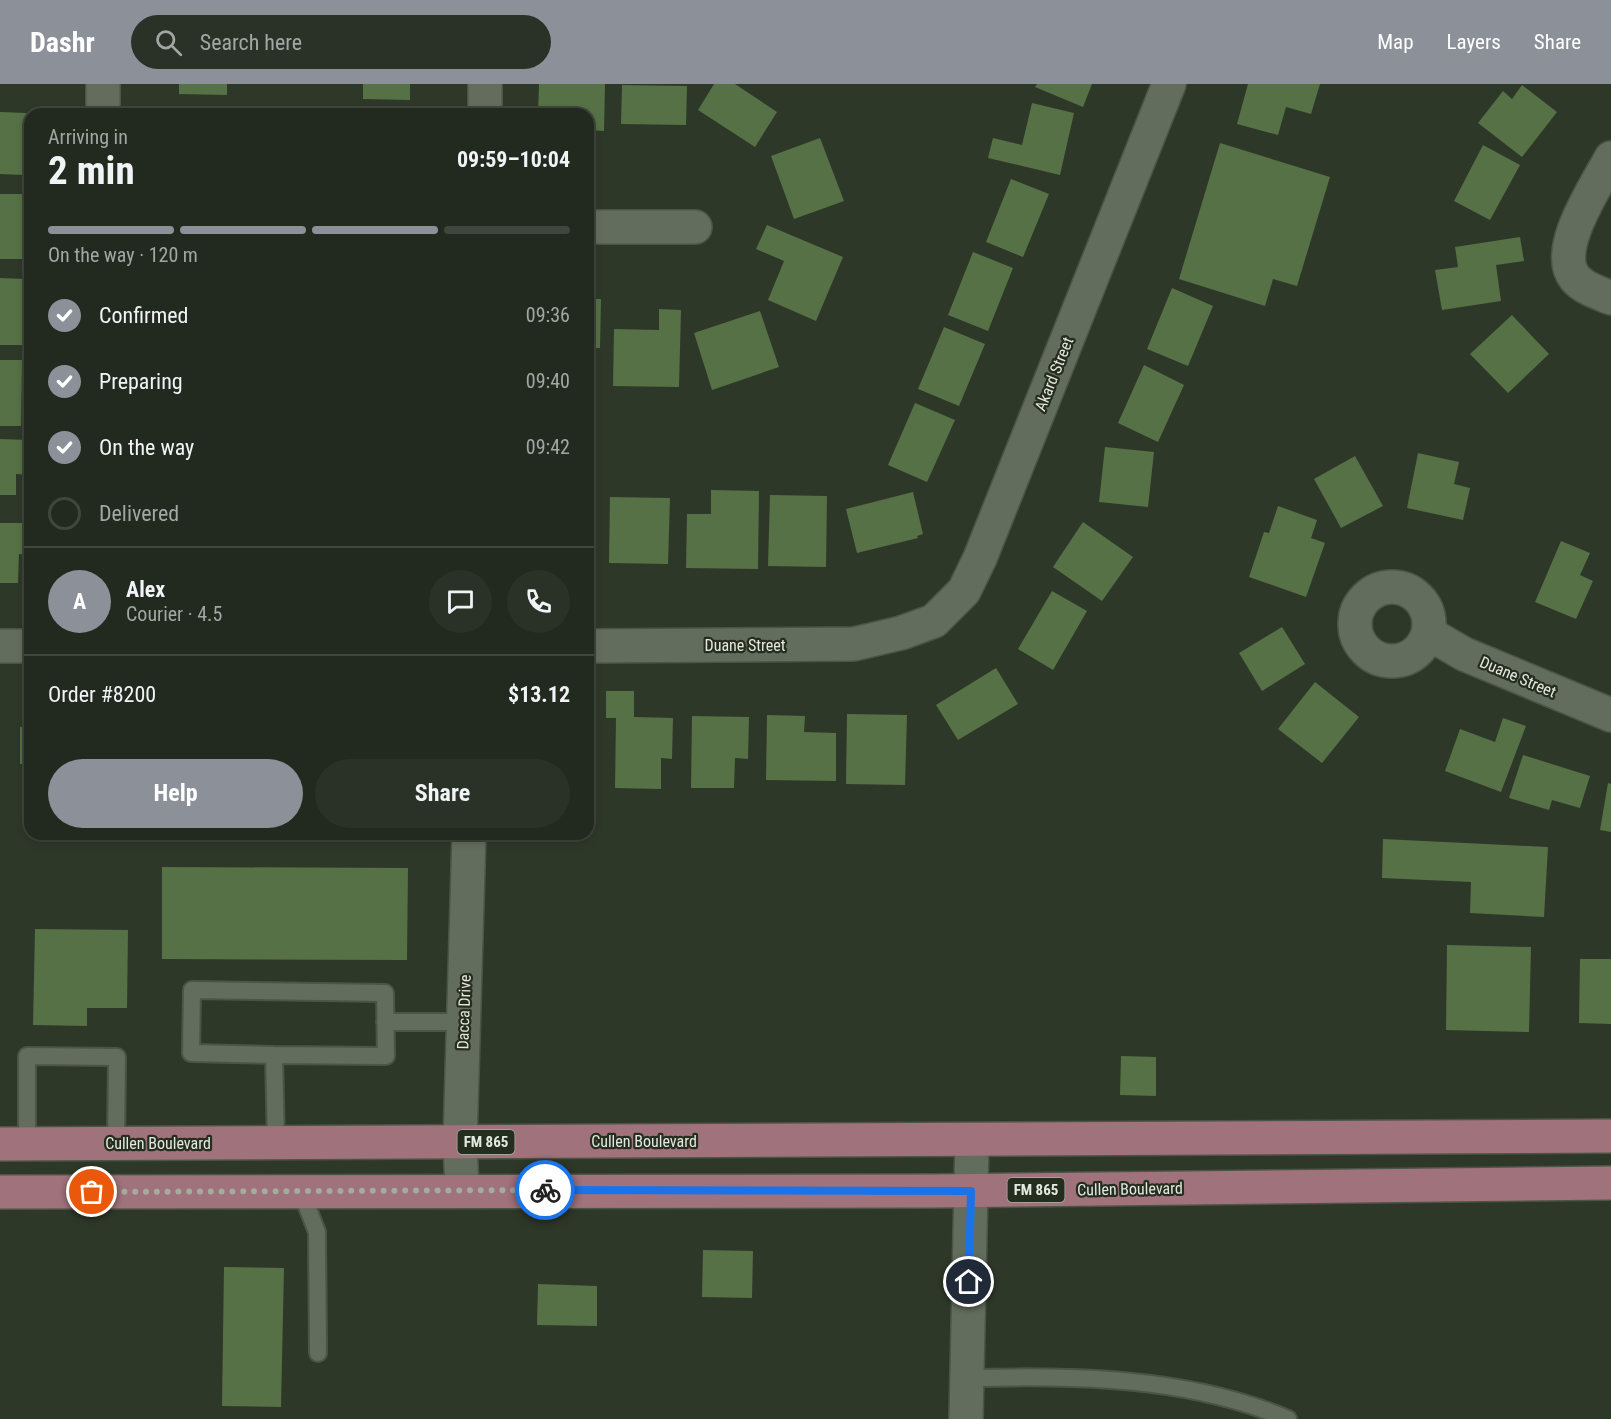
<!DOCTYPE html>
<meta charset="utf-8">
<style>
body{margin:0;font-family:"Roboto Condensed",sans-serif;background:#2a3228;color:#f1f3f6;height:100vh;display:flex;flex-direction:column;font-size:22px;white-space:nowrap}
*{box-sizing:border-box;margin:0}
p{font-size:20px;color:#a2a7a4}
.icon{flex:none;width:33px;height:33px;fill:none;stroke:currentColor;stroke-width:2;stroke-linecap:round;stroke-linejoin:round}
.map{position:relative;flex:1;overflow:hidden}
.panel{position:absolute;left:24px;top:24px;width:570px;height:732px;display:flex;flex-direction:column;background:#222a1f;border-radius:18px;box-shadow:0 3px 9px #0003,0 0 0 2px #3f463d}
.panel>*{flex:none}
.pin{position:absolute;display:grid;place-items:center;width:51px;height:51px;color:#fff;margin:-26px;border:3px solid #fff;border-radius:50%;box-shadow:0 2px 6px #0007}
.courier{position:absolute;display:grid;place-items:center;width:60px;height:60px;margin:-30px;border:4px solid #1a73e8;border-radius:50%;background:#fff;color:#222;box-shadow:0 2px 8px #0007}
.head em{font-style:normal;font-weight:700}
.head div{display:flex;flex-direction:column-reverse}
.head{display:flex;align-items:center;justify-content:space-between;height:102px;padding:0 24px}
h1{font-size:39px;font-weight:700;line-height:45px}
.bar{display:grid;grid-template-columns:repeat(4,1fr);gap:9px 6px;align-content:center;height:72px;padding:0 24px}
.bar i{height:8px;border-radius:4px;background:#3f463d}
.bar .current{background:#8c9099}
.bar p{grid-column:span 4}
.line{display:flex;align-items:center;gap:15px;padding:0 24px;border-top:2px solid #3f463d}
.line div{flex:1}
.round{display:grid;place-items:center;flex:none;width:63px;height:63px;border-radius:32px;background:#2a3228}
ol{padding:0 24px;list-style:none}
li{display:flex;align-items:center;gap:18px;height:66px}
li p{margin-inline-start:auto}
li .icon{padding:6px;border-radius:50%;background:#8c9099;color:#fff;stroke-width:4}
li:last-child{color:#a2a7a4}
li i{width:33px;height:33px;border:3px solid #3f463d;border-radius:50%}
.primary-button{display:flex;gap:12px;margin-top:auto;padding:12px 24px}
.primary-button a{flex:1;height:69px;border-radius:36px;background:#8c9099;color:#fff;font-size:24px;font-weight:700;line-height:69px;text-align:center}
.primary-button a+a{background:#2a3228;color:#f1f3f6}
header{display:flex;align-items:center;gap:36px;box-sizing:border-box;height:84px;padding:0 30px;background:#8c9099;color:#fff}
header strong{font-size:28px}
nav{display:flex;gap:33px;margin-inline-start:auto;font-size:21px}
.search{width:420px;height:54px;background:#2a3228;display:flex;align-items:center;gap:15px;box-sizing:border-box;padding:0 21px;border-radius:33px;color:#a2a7a4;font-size:22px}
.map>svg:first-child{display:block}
</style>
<header>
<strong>Dashr</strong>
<div class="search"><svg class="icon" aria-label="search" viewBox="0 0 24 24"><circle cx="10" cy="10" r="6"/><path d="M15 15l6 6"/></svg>Search here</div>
<nav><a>Map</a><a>Layers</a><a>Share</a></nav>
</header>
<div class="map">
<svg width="1611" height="1335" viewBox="0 0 1611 1335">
<rect width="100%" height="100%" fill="#2e3829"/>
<!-- building -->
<path fill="#567145" d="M179,0H227V11L179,10Z
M363,0H410V16L363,15Z
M539,0H605L604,47L588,46V30H538Z
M714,0H735L777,28L755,63L698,26Z
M1037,0H1092L1083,23L1035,3Z
M1248,0H1320L1311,30L1286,23L1278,51L1237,40Z
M622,1L687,2L686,41L621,40Z
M1522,1L1557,28L1522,73L1478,39L1503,7L1512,15Z
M1032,19L1074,29L1060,91L988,74L993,54L1022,61Z
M176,24L223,25V30H175Z
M0,28L26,29L24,91L0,90Z
M820,54L844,117L794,135L771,72Z
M1220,59L1330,93L1297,202L1273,195L1265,222L1179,195Z
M1483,61L1520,81L1490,136L1454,117Z
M1011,95L1049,110L1023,173L986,158Z
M0,110H24L23,175H0Z
M767,141L843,173L816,237L768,216L784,177L756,165Z
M1520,153L1524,177L1496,181L1501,217L1442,226L1435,186L1458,183L1455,163Z
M973,168L1013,184L988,247L948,231Z
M0,194L25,195L24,261H0Z
M1172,204L1213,222L1188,282L1147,265Z
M588,215H601L600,264H588Z
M659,225L681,226L679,303L613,302L614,245L659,246Z
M760,227L779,283L712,306L694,249Z
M1512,231L1549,270L1508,309L1470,270Z
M944,243L985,260L959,322L918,305Z
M0,276H22L21,342H0Z
M1144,281L1184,301L1158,358L1118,339Z
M915,319L955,336L927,398L888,381Z
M0,355L30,356V391L16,390V411H0Z
M1105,363L1154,368L1148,423L1099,418Z
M1418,369L1459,378L1454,400L1470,404L1463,436L1407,424Z
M1355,372L1383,422L1341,444L1314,395Z
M588,406H596L595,520L588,519Z
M711,406L759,407L758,485L686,484L687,430H711Z
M913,408L923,450L917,452L918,454L857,469L846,425Z
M770,411L827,412L826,483L768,482Z
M610,413L670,414L668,480L609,479Z
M1278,422L1317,436L1311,454L1325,459L1306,513L1249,493L1264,448L1269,449Z
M1083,438L1133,473L1102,517L1053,483Z
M0,439H30V471L19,470L18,499H0Z
M1561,457L1590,469L1580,491L1593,497L1576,535L1535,518Z
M1052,507L1087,527L1053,586L1018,565Z
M1282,543L1305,580L1262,607L1239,569Z
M996,584L1018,620L958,656L936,621Z
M1315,598L1359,633L1322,679L1278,645Z
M606,607H634V633L673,634L672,675L661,674V705L615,704L616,634H606Z
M847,630L907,631L905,701L846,700Z
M767,631L805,632L804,648L836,649V697L766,696Z
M692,632L749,633L748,675L735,674L734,704H691Z
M1503,634L1526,642L1501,708L1445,687L1460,645L1495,658Z
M20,643H30V680H20Z
M1523,671L1590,692L1580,724L1552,716L1549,726L1509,714Z
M1608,699L1611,700V748L1600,746Z
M1383,755L1548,763L1544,833L1470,829L1471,798L1382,794Z
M162,783L408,784L407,876L162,875Z
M35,845L128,846L127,924H87V942L33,941Z
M1447,861L1531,863L1529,948L1446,946Z
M1580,875H1611V940L1579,939Z
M1121,972L1156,973V1012L1120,1011Z
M703,1166L753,1167L752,1214L702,1213Z
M224,1183L284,1184L281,1323L222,1322Z
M538,1200L597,1202V1242L537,1241Z"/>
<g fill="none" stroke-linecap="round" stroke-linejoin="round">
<defs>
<path id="lane" d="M385,938H463
M274,971L191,969L192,906L385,909L386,972L274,971L276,1059
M27,1060V972L117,973L116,1059
M301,1107L317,1148L318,1269
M966,1294C1076,1292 1186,1292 1288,1335"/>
<path id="street" d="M103,30V0
M485,30V0
M1611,74C1597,101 1552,166 1575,194C1583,204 1599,209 1611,214
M588,143H695
M1355 540a37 37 0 1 1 74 0a37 37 0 1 1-74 0Z
M1428,549L1464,570L1611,631
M0,562H30
M588,562L854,560L901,549L934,537L964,507L980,474L1169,0
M462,1106L460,1058L469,750
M966,1335L972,1056"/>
<path id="primary" d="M0,1060L1611,1052
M0,1108L934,1107L1611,1099"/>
</defs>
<!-- lane casing -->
<use href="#lane" stroke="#4c5447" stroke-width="20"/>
<!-- street casing -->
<use href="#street" stroke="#4c5447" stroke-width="36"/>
<!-- primary casing -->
<use href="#primary" stroke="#4c5447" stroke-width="36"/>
<!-- lane -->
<use href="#lane" stroke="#636d5d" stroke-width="16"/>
<!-- street -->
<use href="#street" stroke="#636d5d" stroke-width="33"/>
<!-- primary -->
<use href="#primary" stroke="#a0727b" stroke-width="33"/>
</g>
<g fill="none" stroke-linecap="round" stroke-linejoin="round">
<!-- done -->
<path stroke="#a4ab9f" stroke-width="6" stroke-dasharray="0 10.8" d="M92,1108L545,1106"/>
<!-- route -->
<path stroke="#1a73e8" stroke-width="8" d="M545,1106L971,1107L969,1198"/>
</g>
<g text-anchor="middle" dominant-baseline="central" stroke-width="4.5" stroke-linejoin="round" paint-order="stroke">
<!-- shield labels -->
<g fill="#252d1f" stroke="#aab1a5" stroke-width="1.5">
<rect x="457.5" y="1046" width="57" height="24" rx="4.5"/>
<rect x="1007.5" y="1094" width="57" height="24" rx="4.5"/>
</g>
<g font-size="15" font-weight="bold" fill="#e3e9df">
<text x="486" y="1058">FM 865</text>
<text x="1036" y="1106">FM 865</text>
</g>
<!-- street labels -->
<g font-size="16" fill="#e3e9df" stroke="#252d1f">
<text transform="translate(1054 290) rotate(-68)">Akard Street</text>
<text x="745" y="561">Duane Street</text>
<text transform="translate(1518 593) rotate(23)">Duane Street</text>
<text transform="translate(464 928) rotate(-88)">Dacca Drive</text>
<text x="644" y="1057">Cullen Boulevard</text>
<text x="158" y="1059">Cullen Boulevard</text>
<text transform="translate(1130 1105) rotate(-1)">Cullen Boulevard</text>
</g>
</g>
</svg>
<div class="pin" style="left:92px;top:1108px;background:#ea580c"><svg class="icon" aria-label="bag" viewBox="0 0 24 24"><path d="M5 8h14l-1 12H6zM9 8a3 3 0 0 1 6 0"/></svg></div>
<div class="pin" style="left:969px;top:1198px;background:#1f2937"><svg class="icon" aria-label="home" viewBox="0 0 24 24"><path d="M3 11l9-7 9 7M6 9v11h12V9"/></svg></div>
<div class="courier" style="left:545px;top:1106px"><svg class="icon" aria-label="bike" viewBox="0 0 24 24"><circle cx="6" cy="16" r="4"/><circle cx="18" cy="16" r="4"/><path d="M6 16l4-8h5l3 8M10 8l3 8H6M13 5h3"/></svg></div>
<section class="panel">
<div class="head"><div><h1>2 min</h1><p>Arriving in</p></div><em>09:59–10:04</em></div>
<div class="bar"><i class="current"></i><i class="current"></i><i class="current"></i><i></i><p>On the way · 120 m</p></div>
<ol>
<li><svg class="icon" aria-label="check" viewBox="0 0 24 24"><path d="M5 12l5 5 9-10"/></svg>Confirmed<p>09:36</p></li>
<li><svg class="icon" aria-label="check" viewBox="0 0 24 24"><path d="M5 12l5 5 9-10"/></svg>Preparing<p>09:40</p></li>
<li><svg class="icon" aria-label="check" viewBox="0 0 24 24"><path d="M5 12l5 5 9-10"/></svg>On the way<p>09:42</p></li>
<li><i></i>Delivered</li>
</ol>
<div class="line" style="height:108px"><b class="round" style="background:#8c9099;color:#fff">A</b><div><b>Alex</b><p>Courier · 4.5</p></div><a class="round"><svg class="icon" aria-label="chat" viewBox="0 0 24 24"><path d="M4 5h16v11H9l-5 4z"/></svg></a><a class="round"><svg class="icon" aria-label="phone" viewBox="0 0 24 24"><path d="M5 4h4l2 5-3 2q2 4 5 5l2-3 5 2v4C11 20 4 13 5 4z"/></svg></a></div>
<div class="line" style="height:78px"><div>Order #8200</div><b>$13.12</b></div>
<div class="primary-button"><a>Help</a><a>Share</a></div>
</section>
</div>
